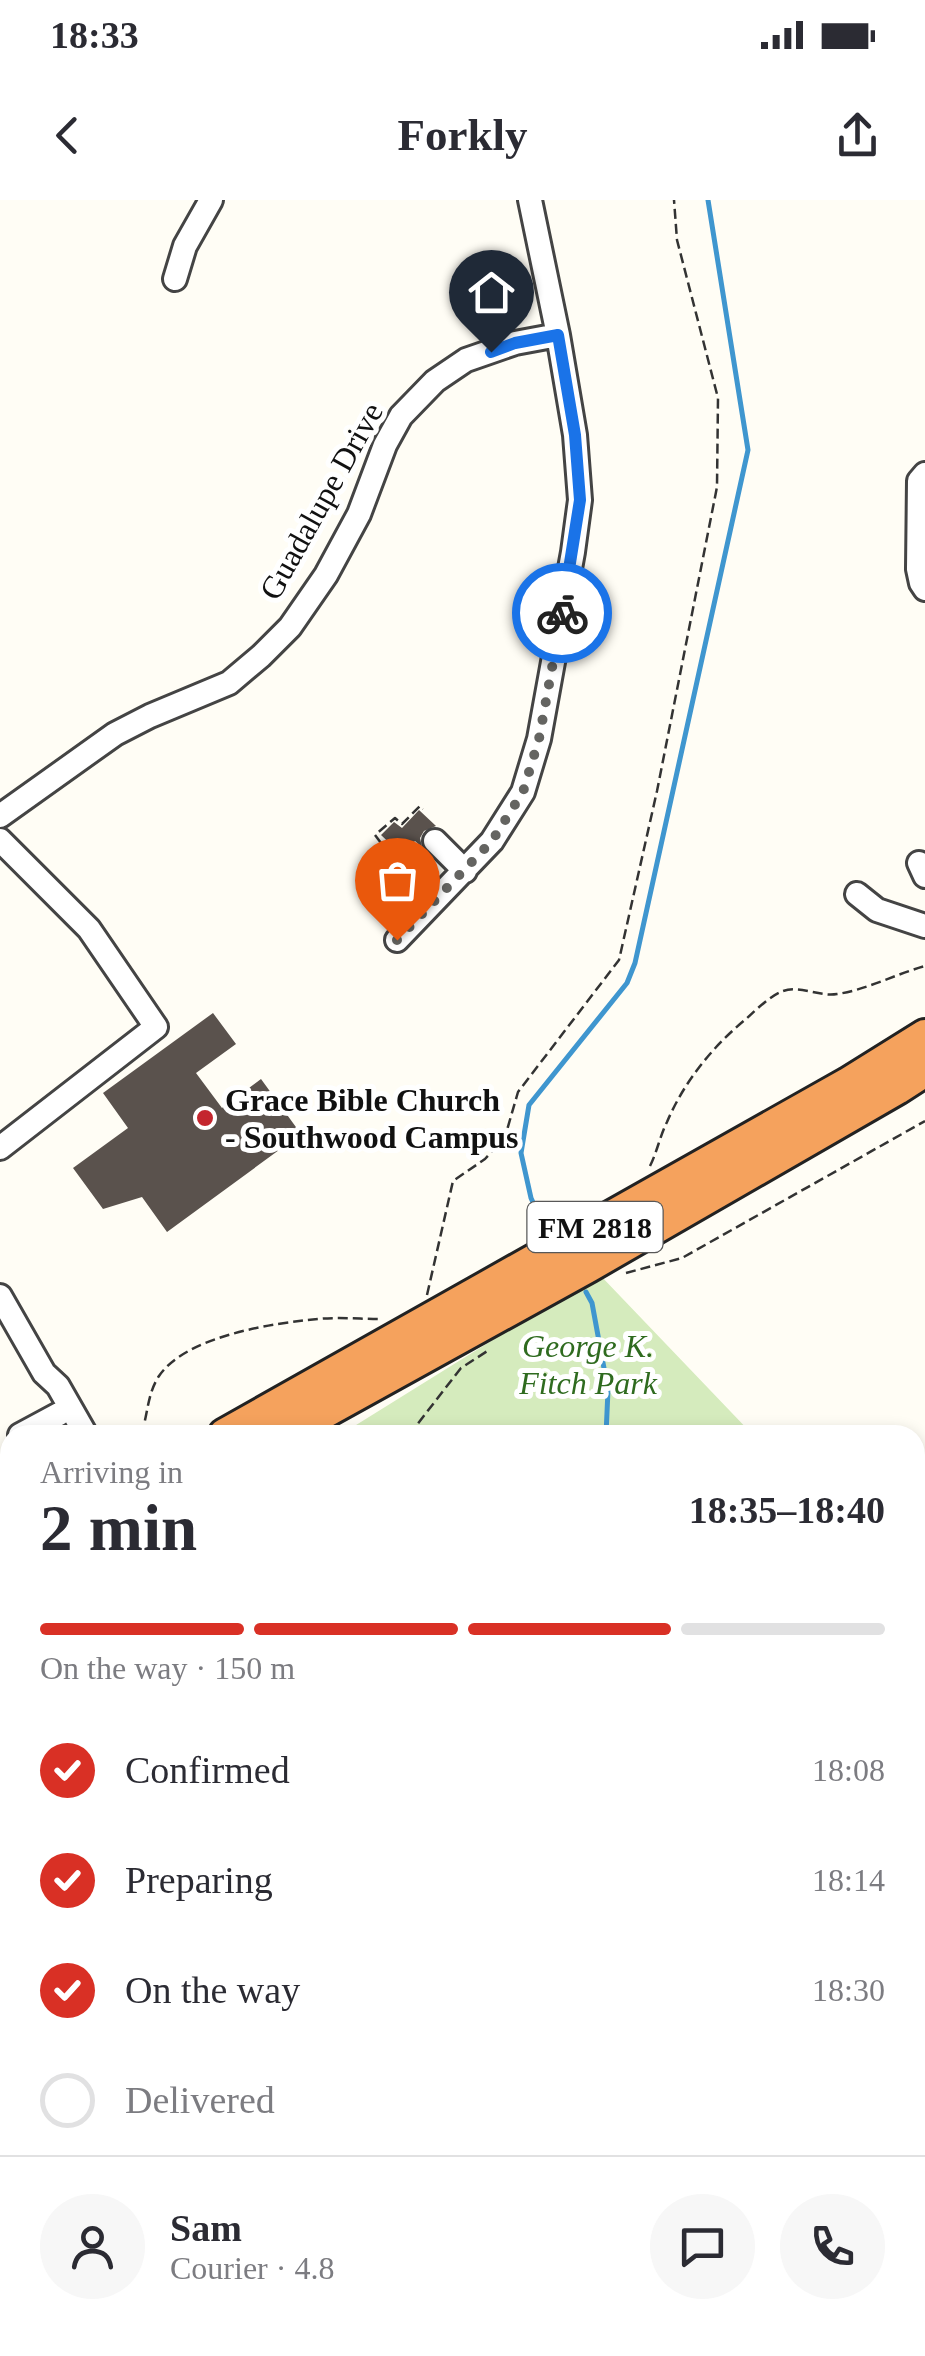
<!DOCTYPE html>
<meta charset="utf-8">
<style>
body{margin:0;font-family:Georgia,serif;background:#f7f7f7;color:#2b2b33;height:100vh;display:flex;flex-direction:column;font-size:38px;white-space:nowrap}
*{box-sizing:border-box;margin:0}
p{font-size:32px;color:#7c7c81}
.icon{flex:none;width:55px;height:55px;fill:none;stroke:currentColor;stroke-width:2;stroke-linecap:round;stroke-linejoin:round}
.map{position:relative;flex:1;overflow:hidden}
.details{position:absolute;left:0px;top:1225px;width:925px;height:932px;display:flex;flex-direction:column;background:#fff;border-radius:30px 30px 0 0;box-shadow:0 5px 15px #0003}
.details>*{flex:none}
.pin{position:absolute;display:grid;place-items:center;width:85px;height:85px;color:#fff;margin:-102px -42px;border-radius:50% 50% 50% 0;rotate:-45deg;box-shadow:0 0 10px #0007}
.pin .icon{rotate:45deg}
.courier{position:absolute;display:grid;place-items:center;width:100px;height:100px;margin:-50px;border:8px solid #1a73e8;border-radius:50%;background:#fff;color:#222;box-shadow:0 2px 12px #0007}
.summary em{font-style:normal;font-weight:800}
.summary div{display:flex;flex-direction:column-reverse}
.summary{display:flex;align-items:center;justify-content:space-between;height:170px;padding:0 40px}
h1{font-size:65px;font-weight:800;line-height:75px}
.bar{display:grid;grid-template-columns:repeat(4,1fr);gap:15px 10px;align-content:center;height:120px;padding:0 40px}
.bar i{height:12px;border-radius:8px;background:#e1e1e2}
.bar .on{background:#d93025}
.bar p{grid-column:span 4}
.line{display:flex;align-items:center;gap:25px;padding:0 40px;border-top:2px solid #e1e1e2}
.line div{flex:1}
.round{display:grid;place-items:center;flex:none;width:105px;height:105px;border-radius:52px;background:#f7f7f7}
ol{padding:0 40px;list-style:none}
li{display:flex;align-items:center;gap:30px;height:110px}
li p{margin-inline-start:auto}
li .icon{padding:10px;border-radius:50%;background:#d93025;color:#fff;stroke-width:4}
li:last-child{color:#7c7c81}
li i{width:55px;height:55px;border:5px solid #e1e1e2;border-radius:50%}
.status{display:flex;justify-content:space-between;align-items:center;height:70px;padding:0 50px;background:#fff;direction:ltr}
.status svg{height:28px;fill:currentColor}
header{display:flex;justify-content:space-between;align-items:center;height:130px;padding:0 40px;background:#fff;font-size:45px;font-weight:800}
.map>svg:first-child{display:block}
</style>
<div class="status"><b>18:33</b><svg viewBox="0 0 49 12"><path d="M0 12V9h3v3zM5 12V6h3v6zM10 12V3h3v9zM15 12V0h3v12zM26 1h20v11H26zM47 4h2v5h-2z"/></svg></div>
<header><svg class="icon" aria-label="back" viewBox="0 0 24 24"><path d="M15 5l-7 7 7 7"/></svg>Forkly<svg class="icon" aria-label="share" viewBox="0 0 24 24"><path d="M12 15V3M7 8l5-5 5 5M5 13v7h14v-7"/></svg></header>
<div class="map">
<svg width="925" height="2156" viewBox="0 0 925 2156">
<rect width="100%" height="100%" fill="#fffdf5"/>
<!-- green -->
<path fill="#d5ebbd" d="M599,1074L753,1235H340Z
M915,1404L925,1414V1482L915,1486Z"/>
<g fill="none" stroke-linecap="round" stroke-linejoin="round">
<!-- stream -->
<path stroke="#3f96cf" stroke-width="5" d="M541,1020L531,998L521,953L529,905L627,783L635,763L748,250L708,0
M586,1092L592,1103L608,1190L606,1235
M0,1880L10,1873"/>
</g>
<!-- building -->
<path fill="#5a524d" d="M419,610L436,626L424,631L420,638L422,647L415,641L401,654L381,635L394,622L402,628Z
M213,813L236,844L196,873L222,908L261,879L301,934L167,1032L142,997L103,1009L73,968L128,928L103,893Z"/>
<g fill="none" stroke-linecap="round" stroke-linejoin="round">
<defs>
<path id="minor" d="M175,79L185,46L211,0
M925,274L919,281L918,369L921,383L925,389
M0,616L115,534L150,516L229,483L261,456L290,427L326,375L359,314L385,245L401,216L435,181L466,160L515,143L558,135
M0,640L89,729L156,827L0,948
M435,641L465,671
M919,663L925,676
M857,694L877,710L925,726
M397,740L492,641L523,592L539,539L573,352L580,300L575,235L558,135L530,0
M0,1096L44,1173L58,1186L86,1235
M20,1235L59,1214
M915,1510L925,1504
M915,1606L925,1618
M915,1935L925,1947
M915,2054L925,2045
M511,2148L518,2156
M140,2156L150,2148
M792,2156L801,2148"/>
<path id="highway" d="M225,1235L848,884L925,836
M282,1235L588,1066L897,888L925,870
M0,1360L10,1355
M0,1391L10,1385"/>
</defs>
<!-- minor casing -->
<use href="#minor" stroke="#444" stroke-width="28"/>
<!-- highway casing -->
<use href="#highway" stroke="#222" stroke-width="38"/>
<!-- path -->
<path stroke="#333" stroke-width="2.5" stroke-dasharray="10 5" stroke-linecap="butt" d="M390,655L375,635L395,618L402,624L420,606L423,609
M650,966C657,952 660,936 667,922C684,882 712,847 746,819C757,809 770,796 783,791C800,785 819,797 837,794C866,790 896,774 925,766
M626,1073L682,1058L925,921
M427,1095L453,981L485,959L505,937L518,892L619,760L657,591L717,287L718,198L677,40L674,0
M141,1235C148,1215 147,1194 159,1176C186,1136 273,1123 318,1119C339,1117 360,1119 381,1119
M409,1235L461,1168L489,1150
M0,1299L10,1298
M0,1460L10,1454
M0,1653L10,1647"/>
<!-- minor -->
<use href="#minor" stroke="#fff" stroke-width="22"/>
<!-- highway -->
<use href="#highway" stroke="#f5a25d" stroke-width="32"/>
</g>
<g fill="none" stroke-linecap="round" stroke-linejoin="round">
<!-- done -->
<path stroke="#646461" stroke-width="10" stroke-dasharray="0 18" d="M397,740L492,641L523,592L539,539L562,413"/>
<!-- route -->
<path stroke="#1a73e8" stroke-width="12" d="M491,152L515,143L558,135L575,235L580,300L562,413"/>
</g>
<!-- markers -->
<circle fill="#c4262e" stroke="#fff" stroke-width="4" cx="205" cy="918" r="10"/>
<g text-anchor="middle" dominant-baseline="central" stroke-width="10" stroke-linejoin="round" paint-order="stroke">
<!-- shield labels -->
<rect fill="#fff" stroke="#585858" stroke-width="2.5" x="527.5" y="1002" width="135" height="50" rx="8"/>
<g font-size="30" font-weight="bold" fill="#111">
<text x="595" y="1027">FM 2818</text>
</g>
<!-- street labels -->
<g font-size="32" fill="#111" stroke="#fff">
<text transform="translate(321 301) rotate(-61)">Guadalupe Drive</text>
</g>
<!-- poi labels -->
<g font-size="32" font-weight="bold" fill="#111" stroke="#fff" text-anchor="start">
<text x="225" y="900">Grace Bible Church<tspan x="225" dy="37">- Southwood Campus</tspan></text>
</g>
<!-- park labels -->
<g font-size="32" font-style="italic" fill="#2f6b1f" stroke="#fff">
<text x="588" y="1146">George K.<tspan x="588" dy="37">Fitch Park</tspan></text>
</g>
</g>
</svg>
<div class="pin" style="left:397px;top:740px;background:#ea580c"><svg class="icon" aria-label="bag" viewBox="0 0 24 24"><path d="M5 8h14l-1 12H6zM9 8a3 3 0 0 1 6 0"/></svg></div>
<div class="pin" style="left:491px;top:152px;background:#1f2937"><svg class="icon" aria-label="home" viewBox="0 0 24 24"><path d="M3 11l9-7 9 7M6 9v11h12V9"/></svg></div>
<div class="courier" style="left:562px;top:413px"><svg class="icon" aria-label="bike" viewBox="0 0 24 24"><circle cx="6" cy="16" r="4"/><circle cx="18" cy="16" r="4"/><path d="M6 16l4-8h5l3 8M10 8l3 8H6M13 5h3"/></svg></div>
<section class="details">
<div class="summary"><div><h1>2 min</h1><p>Arriving in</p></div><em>18:35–18:40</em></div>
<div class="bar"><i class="on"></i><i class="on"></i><i class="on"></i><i></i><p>On the way · 150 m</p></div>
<ol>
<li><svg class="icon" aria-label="check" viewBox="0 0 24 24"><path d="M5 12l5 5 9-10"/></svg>Confirmed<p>18:08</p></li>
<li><svg class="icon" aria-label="check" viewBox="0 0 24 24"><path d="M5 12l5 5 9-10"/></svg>Preparing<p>18:14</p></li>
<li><svg class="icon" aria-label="check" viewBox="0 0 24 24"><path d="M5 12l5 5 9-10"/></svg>On the way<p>18:30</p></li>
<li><i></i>Delivered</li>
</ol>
<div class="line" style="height:180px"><a class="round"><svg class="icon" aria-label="person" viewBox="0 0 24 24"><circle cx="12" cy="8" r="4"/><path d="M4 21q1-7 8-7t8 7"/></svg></a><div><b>Sam</b><p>Courier · 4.8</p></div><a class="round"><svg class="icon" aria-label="chat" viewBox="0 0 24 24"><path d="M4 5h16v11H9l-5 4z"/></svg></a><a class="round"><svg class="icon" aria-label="phone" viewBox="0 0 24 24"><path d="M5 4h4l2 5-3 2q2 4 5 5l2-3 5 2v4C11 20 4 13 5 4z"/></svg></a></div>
</section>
</div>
